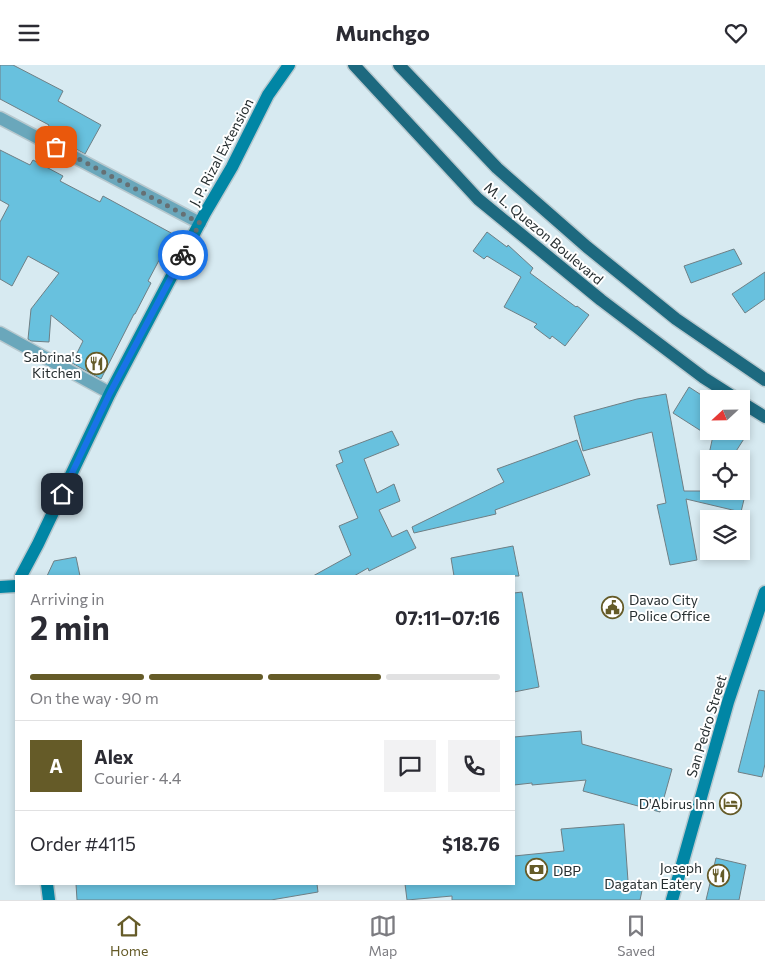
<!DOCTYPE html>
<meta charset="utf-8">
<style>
body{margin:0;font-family:Commissioner,sans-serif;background:#f2f2f3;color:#2b2b33;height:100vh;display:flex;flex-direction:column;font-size:19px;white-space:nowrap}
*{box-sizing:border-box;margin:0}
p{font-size:16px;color:#7c7c81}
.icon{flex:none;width:28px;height:28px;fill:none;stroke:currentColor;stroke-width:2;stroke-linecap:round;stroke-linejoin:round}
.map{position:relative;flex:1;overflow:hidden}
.side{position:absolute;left:15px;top:510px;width:500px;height:310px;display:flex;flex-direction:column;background:#fff;border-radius:0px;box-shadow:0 2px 8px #0003}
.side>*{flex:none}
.needle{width:32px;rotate:248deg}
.controls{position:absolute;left:700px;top:325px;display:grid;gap:10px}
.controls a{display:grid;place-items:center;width:50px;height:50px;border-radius:0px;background:#fff;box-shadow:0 2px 8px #0003;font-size:25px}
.pin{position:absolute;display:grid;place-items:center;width:42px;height:42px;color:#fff;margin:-21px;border-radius:10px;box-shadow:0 2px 8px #0006}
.courier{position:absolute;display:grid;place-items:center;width:50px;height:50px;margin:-25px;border:4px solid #1a73e8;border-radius:50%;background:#fff;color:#222;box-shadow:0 1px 6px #0007}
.headline em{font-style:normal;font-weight:700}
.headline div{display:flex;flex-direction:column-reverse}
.headline{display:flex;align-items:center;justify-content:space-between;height:85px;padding:0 15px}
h1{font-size:32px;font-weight:700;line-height:38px}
.bar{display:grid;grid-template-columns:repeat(4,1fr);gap:8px 5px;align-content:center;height:60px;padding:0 15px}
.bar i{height:6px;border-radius:4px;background:#e1e1e2}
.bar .active{background:#655b28}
.bar p{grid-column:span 4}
.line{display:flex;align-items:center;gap:12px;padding:0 15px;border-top:1px solid #e1e1e2}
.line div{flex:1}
.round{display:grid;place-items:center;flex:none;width:52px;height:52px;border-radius:0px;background:#f2f2f3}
header{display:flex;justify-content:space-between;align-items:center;height:65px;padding:0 15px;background:#fff;font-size:22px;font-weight:700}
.menu{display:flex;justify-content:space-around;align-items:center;height:70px;border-top:1px solid #e1e1e2;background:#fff;font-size:14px;color:#7c7c81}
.menu a{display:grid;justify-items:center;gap:2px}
.menu .active{color:#655b28}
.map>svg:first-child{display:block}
</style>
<header><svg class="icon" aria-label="menu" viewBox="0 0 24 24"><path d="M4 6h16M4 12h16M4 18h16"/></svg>Munchgo<svg class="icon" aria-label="heart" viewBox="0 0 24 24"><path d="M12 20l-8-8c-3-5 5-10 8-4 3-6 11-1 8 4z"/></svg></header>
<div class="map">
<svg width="765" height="835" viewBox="0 0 765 835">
<rect width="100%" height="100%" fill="#d7eaf1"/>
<!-- building -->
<path fill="#68c1de" stroke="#6e7f85" d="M0,0H13L63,26L58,36L101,60L85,89L46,67L49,60L0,34Z
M0,85L30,100L33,95L63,111L60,116L100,137L103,131L173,169L148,216L151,218L135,249H134L101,314L72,298L83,276L51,250L49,277L31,276L28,274L31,244L59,208L28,191L12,221L0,214V157L9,140L0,135Z
M487,167L507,182L508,180L533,203L530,208L576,242L577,241L589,250L565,281L552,271L550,274L534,262L537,259L504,242L521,212L487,191L484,194L473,186Z
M734,184L742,199L691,218L684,201Z
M765,207V234L745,248L732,229Z
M689,322L709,335V371L673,348Z
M666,329L684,426H746L741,447L686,434L697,495L670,500L657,440L666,438L652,367L583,386L574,351L637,334Z
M392,366L399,380L364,394L377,428L394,419L400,436L379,445L392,472L407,465L416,483L369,506L368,503L354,511H313L351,490L339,461L358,453L336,400L343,397L339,386Z
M714,366H749L731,394H708Z
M577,375L590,410L495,445L496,449L414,468L412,462L504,417L497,404Z
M513,481L519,511H454L451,493Z
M76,492L80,511H47L54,496Z
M522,527L539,622L514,627V528Z
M759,625L765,626V699L762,712L738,707Z
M581,666L582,679L672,704L660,747L583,726L586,715L532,720V718L514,720V672Z
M624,759L628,816H644L640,835H452V831L407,835L405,819H514V791L564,786L561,764Z
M716,793L746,800L739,835H706Z
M76,819H317L318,827L271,835H77Z"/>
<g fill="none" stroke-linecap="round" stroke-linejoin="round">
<defs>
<path id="street" d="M0,53L200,158
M0,268L110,328"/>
<path id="secondary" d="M21,511L38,479L110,328L205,148L232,102L268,30L289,0
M0,522L16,521
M47,819L49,835
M672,835L728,637L765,527"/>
<path id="primary" d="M354,0L478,134L601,235L704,313L737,334
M399,0L497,103L587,182L676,254L765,315
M741,337L765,352"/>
</defs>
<!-- street casing -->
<use href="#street" stroke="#b7c8ce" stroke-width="15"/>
<!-- secondary casing -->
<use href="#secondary" stroke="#b7c8ce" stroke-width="15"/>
<!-- primary casing -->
<use href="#primary" stroke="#b7c8ce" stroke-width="15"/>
<!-- street -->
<use href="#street" stroke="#6aa7bb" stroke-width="12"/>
<!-- secondary -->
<use href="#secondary" stroke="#0186a5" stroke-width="12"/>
<!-- primary -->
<use href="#primary" stroke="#1d697f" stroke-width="12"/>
</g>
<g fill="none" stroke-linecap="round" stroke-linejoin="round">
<!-- done -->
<path stroke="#657074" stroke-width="5" stroke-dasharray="0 9" d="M56,82L200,158L183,190"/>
<!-- route -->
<path stroke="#1a73e8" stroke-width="6" d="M62,429L110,328L183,190"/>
</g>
<!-- icons -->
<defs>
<symbol id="restaurant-ring" viewBox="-11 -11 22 22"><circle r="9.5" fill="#fff" stroke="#655b28" stroke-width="1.5"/><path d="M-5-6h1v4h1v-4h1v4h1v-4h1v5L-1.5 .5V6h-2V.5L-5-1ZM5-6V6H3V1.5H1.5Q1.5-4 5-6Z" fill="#655b28"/></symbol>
<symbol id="civic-ring" viewBox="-11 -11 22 22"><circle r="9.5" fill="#fff" stroke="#655b28" stroke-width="1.5"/><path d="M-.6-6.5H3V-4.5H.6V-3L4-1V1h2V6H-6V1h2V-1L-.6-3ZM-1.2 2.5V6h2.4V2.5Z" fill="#655b28"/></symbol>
<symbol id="hotel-ring" viewBox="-11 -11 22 22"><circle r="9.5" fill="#fff" stroke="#655b28" stroke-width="1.5"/><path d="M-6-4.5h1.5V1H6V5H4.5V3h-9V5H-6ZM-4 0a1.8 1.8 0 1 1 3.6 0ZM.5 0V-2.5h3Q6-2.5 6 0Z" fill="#655b28"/></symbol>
<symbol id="bank-ring" viewBox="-11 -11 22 22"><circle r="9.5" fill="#fff" stroke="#655b28" stroke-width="1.5"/><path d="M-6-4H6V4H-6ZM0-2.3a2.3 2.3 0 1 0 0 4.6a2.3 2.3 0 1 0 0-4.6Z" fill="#655b28"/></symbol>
</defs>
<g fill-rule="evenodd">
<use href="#restaurant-ring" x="84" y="286" width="25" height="25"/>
<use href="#civic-ring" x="600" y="530" width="25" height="25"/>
<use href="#hotel-ring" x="718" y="726" width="25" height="25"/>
<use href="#bank-ring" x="524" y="792" width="25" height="25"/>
<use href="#restaurant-ring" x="706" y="798" width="25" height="25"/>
</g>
<g text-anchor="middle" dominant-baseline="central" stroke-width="4" stroke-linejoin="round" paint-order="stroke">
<!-- street labels -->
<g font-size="14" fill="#272f31" stroke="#fff">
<text transform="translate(221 87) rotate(-62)">J. P. Rizal Extension</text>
<text transform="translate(544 168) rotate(40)">M. L. Quezon Boulevard</text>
<text transform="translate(706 661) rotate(-73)">San Pedro Street</text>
</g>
<!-- poi labels -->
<g font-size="14" fill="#272f31" stroke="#fff" text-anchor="end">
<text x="81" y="291">Sabrina's<tspan x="81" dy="16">Kitchen</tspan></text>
<text x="629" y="534" text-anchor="start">Davao City<tspan x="629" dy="16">Police Office</tspan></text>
<text x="715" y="738">D'Abirus Inn</text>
<text x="702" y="802">Joseph<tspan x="702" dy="16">Dagatan Eatery</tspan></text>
<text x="553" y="805" text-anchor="start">DBP</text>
</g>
</g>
</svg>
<div class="controls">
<a><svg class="needle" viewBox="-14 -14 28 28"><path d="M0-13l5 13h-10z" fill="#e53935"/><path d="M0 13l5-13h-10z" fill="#7c7c81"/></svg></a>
<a><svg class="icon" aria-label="locate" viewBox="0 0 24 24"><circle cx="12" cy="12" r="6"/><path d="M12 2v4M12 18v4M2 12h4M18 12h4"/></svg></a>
<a><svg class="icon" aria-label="layers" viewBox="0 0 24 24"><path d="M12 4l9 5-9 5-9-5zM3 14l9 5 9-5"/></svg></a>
</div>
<div class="pin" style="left:56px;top:82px;background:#ea580c"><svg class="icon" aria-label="bag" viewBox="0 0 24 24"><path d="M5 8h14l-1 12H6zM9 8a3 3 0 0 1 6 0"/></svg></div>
<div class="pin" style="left:62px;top:429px;background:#1f2937"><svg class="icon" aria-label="home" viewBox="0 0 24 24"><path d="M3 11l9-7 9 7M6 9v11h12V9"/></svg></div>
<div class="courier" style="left:183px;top:190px"><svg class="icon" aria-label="bike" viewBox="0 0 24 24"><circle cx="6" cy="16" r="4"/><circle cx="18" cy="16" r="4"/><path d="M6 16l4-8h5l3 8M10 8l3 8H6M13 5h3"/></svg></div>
<section class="side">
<div class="headline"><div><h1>2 min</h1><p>Arriving in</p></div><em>07:11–07:16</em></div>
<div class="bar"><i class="active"></i><i class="active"></i><i class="active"></i><i></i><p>On the way · 90 m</p></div>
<div class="line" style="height:90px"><b class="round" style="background:#655b28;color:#fff">A</b><div><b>Alex</b><p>Courier · 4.4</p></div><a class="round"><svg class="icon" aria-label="chat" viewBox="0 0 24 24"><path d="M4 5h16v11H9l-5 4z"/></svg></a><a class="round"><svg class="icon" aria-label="phone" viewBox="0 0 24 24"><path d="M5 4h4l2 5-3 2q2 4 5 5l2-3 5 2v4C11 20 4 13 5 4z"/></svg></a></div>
<div class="line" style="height:65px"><div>Order #4115</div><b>$18.76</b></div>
</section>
</div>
<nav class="menu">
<a class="active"><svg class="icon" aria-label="home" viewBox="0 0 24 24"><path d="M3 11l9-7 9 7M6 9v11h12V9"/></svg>Home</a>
<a><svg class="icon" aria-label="map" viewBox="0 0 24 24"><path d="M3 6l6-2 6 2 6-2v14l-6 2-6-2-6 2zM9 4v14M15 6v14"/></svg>Map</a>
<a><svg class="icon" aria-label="saved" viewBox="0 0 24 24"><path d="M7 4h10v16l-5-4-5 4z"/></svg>Saved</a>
</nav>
